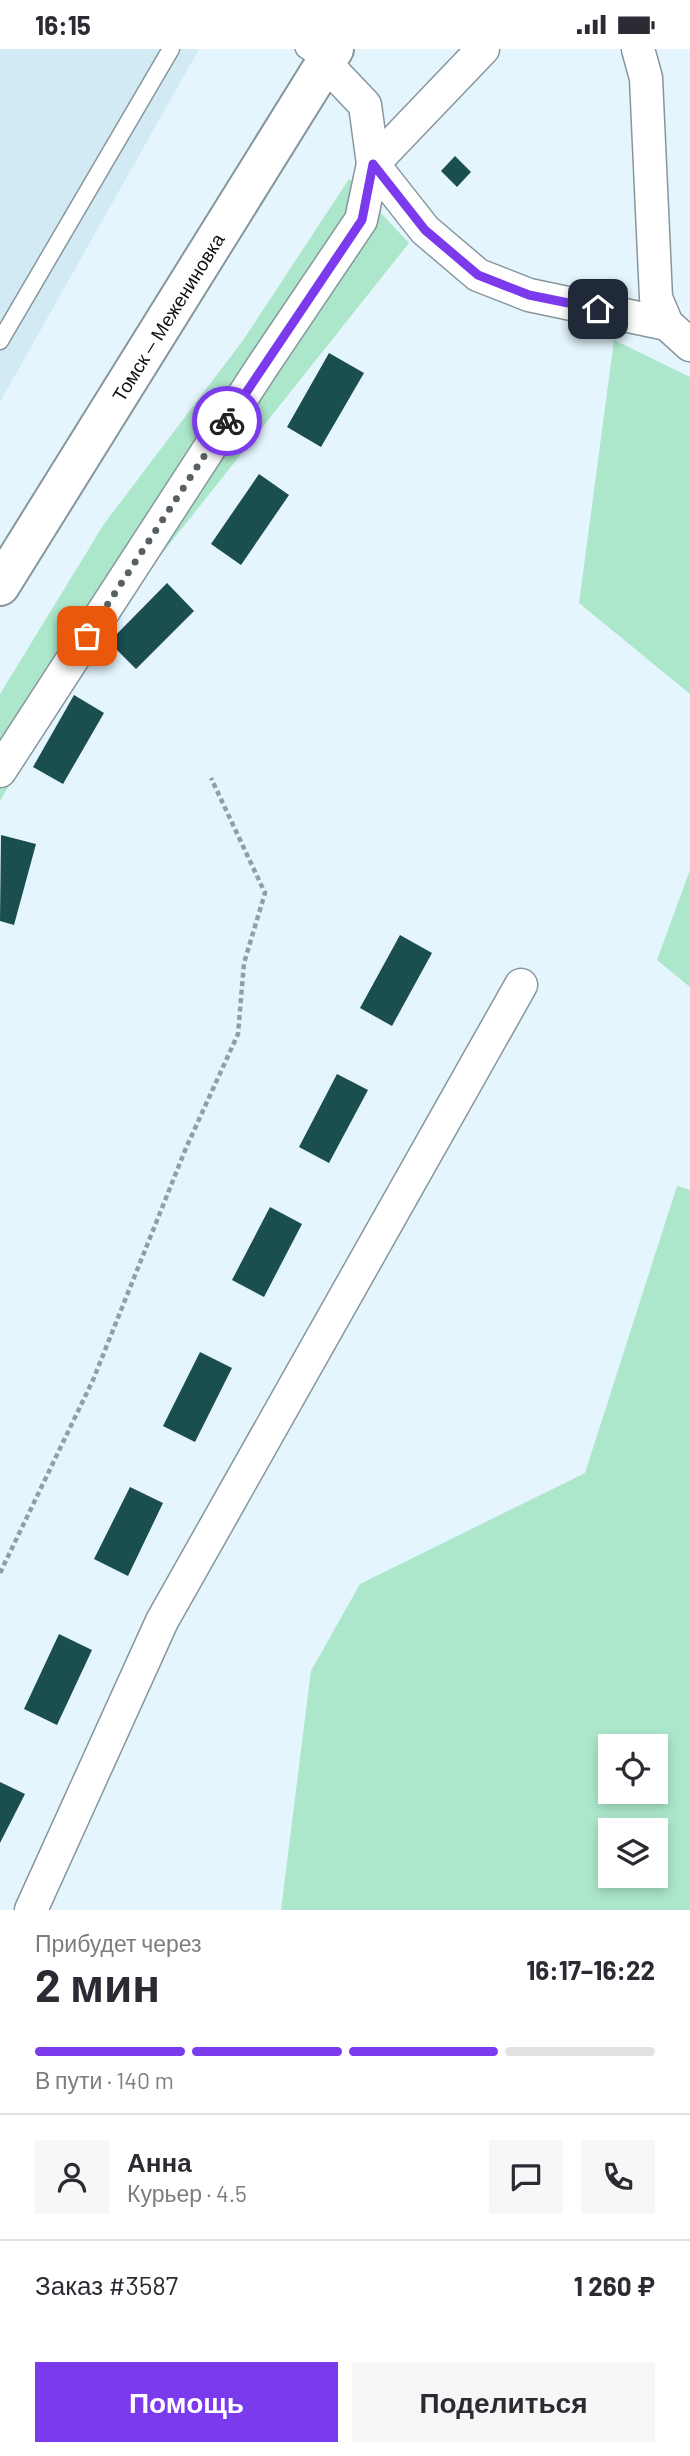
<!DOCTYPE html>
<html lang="ru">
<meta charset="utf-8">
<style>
body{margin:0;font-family:Barlow,sans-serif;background:#f7f7f7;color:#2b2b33;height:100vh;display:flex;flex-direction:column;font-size:26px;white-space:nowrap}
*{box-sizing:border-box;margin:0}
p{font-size:23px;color:#7c7c81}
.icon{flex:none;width:38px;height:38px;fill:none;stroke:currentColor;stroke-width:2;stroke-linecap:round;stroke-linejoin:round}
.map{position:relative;height:1861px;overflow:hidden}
.drawer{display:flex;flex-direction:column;background:#fff;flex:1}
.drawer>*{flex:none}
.fabs{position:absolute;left:598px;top:1685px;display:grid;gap:14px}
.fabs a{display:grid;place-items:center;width:70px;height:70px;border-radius:0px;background:#fff;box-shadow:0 4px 10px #0003;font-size:35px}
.pin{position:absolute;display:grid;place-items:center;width:60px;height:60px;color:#fff;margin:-30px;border-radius:14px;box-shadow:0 4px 10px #0006}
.courier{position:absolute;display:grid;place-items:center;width:70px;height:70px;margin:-35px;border:5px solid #7c3aed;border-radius:50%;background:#fff;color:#222;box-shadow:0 2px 9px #0007}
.summary em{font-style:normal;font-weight:700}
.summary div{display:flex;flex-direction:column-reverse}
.summary{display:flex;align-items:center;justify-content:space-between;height:119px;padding:0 35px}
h1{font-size:46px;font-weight:700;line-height:52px}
.bar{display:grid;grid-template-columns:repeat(4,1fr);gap:10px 7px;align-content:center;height:84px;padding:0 35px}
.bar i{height:9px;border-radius:5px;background:#e1e1e2}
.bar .on{background:#7c3aed}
.bar p{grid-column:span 4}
.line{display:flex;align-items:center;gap:18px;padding:0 35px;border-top:2px solid #e1e1e2}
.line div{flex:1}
.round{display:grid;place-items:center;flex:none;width:74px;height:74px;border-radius:0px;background:#f7f7f7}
.cta{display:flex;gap:14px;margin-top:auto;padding:14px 35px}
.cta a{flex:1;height:80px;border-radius:0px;background:#7c3aed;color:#fff;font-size:28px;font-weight:700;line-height:80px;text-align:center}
.cta a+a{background:#f7f7f7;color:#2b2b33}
.status{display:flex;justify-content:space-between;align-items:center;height:49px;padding:0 35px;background:#fff;direction:ltr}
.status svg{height:19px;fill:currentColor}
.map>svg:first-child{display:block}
</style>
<div class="status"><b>16:15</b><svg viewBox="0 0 49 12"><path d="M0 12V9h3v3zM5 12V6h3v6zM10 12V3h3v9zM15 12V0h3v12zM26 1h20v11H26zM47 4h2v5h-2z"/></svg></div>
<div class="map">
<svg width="690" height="1861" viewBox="0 0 690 1861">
<rect width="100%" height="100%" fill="#e5f5fd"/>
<!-- built -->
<path fill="#d1eaf4" d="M0,0H199L0,353Z"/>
<!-- green -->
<path fill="#ace7cb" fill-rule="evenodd" d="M349,130L409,194L98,585L0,752V645L104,475L244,290Z
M614,291L690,328V645L579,554Z
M690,821V938L657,911Z
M677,1137L690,1141V1861H281L311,1622L360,1535L585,1424ZM611,1698H656V1743H611ZM611,1782H656V1827H611Z"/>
<!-- building -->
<path fill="#1a4e4f" d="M455,107L471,123L457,138L441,122Z
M329,304L364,324L321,398L287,378Z
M259,425L289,446L241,516L211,495Z
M167,534L194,562L136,620L109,593Z
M74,646L104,664L63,735L33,718Z
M1,786L36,795L14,876L0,872Z
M400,886L432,904L392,977L360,959Z
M337,1025L368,1041L329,1114L299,1098Z
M270,1158L302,1175L264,1248L232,1231Z
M200,1303L232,1319L195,1393L163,1377Z
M130,1438L163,1454L128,1527L94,1510Z
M59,1585L92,1601L57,1676L24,1660Z
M0,1733L25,1745L0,1794Z"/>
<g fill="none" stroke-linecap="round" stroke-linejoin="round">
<defs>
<path id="service" d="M304,0L325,14
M0,292L171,0"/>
<path id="minor" d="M638,0L646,29L656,249L667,275
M325,14L365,56L373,115L425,181L478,226L529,246L667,275L690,296
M0,722L262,318L361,171L373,115L483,0
M31,1861L162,1572L521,936"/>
<g id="tertiary">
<path id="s1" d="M0,537L334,0"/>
</g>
</defs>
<!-- service casing -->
<use href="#service" stroke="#87969d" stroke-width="19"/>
<!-- minor casing -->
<use href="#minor" stroke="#87969d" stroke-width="35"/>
<!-- tertiary casing -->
<use href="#tertiary" stroke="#87969d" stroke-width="42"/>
<!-- path -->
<path stroke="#929ea4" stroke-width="4.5" stroke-dasharray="5 3.5" stroke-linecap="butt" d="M0,1524L93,1331L186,1099L238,985L244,914L265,844L211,729"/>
<!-- service -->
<use href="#service" stroke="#fff" stroke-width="16"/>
<!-- minor -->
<use href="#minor" stroke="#fff" stroke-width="32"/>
<!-- tertiary -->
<use href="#tertiary" stroke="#fff" stroke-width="38"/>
</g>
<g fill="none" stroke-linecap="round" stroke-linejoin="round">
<!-- done -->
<path stroke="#576065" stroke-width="7" stroke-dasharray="0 12.6" d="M87,587L227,372"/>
<!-- route -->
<path stroke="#7c3aed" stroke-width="9" d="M227,372L362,171L373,115L425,181L478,226L529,246L598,260"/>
</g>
<g text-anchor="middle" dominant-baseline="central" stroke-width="7" stroke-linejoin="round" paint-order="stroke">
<!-- street labels -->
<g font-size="19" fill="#0b1013" stroke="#fff">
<text stroke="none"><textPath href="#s1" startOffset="317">Томск — Межениновка</textPath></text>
</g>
</g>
</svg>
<div class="fabs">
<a><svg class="icon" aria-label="locate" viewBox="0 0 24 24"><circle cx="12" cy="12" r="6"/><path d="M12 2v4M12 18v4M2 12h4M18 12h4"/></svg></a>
<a><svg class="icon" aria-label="layers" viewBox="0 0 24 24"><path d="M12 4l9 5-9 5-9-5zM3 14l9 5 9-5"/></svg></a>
</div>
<div class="pin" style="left:87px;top:587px;background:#ea580c"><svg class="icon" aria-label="bag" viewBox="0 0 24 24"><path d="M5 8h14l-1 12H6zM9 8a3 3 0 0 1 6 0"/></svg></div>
<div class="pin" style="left:598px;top:260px;background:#1f2937"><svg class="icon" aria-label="home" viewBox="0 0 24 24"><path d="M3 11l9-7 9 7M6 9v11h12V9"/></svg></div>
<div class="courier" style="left:227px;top:372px"><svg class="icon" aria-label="bike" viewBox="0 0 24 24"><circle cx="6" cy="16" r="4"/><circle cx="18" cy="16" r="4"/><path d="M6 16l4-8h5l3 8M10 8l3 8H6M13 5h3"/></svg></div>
</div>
<section class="drawer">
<div class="summary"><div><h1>2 мин</h1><p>Прибудет через</p></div><em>16:17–16:22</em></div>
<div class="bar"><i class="on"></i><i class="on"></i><i class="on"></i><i></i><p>В пути · 140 m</p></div>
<div class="line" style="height:126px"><a class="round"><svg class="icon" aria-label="person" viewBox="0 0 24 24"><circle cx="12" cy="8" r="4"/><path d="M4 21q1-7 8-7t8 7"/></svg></a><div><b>Анна</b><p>Курьер · 4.5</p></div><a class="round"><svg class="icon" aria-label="chat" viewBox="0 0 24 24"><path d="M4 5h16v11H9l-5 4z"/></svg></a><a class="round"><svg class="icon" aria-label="phone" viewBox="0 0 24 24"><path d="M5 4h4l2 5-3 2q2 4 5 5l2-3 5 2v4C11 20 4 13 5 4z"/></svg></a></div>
<div class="line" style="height:91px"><div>Заказ #3587</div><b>1 260 ₽</b></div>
<div class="cta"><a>Помощь</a><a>Поделиться</a></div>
</section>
